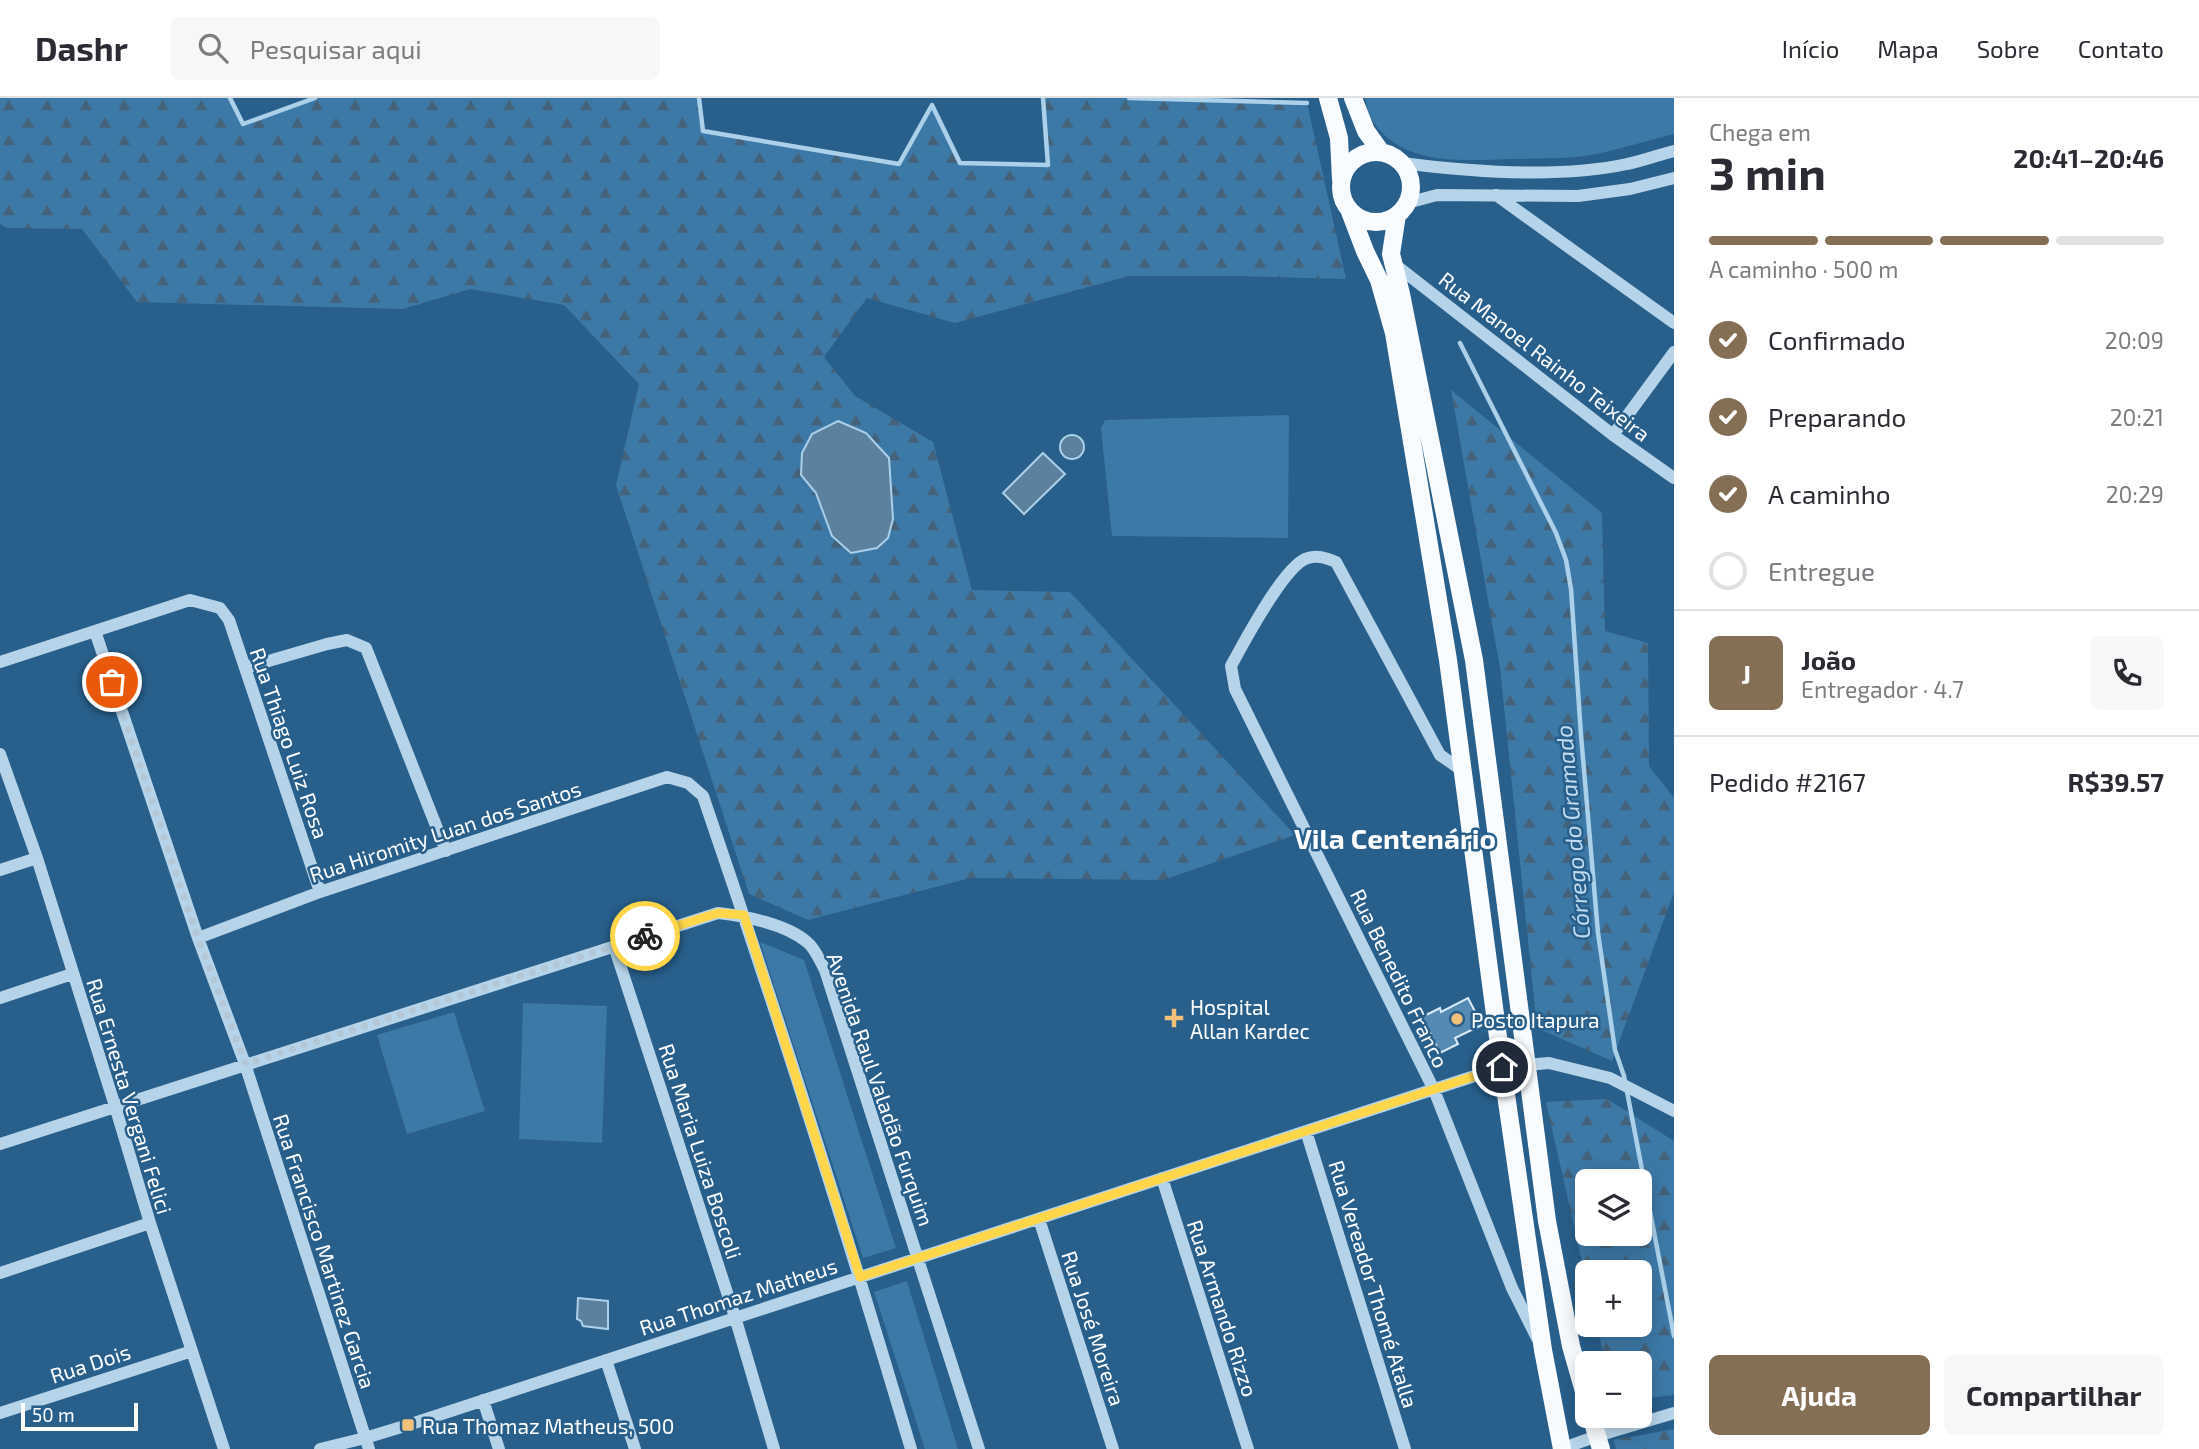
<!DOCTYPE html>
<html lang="pt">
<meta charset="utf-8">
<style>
body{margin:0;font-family:"Exo 2",sans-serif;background:#f7f7f7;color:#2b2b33;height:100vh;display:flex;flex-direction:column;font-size:26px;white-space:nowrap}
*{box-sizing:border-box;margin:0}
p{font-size:23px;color:#7c7c81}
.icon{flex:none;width:38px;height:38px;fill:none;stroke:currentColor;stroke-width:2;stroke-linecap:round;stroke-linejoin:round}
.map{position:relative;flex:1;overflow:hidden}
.side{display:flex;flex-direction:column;background:#fff;width:525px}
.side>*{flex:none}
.controls{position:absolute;left:1575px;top:1071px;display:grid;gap:14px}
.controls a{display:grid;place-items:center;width:77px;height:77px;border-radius:10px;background:#fff;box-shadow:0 4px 18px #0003;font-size:35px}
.scale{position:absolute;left:21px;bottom:18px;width:117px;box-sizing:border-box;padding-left:7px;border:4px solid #fff;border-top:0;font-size:19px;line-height:24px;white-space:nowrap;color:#fff;-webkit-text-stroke:5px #285f8b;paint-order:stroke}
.pin{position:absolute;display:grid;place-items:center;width:60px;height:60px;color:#fff;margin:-30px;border:4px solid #fff;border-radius:50%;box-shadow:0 2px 7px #0007}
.courier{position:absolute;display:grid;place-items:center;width:70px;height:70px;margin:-35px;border:5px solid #ffd54a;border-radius:50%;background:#fff;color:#222;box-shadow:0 2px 9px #0007}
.summary em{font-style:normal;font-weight:700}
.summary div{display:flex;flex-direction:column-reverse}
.summary{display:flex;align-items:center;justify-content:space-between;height:119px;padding:0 35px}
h1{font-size:46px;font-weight:700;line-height:52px}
.bar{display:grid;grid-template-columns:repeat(4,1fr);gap:10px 7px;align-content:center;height:84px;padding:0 35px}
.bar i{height:9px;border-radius:5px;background:#e1e1e2}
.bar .active{background:#846e54}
.bar p{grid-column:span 4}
.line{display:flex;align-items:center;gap:18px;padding:0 35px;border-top:2px solid #e1e1e2}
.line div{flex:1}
.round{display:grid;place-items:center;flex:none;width:74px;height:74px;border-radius:10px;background:#f7f7f7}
ol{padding:0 35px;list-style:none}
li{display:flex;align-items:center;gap:21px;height:77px}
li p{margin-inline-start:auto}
li .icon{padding:7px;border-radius:50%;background:#846e54;color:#fff;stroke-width:4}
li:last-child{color:#7c7c81}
li i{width:38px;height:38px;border:4px solid #e1e1e2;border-radius:50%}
.button{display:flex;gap:14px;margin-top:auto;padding:14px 35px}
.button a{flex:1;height:80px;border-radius:10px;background:#846e54;color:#fff;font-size:28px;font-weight:700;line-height:80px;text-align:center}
.button a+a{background:#f7f7f7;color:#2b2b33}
header{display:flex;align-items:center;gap:42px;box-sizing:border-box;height:98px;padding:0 35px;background:#fff;border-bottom:2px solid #e1e1e2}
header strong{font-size:33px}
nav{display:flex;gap:38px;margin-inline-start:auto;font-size:24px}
.search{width:490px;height:63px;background:#f7f7f7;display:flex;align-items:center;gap:18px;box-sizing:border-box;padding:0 24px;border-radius:10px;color:#7c7c81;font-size:26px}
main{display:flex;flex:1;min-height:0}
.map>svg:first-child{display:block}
</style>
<header>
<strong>Dashr</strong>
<div class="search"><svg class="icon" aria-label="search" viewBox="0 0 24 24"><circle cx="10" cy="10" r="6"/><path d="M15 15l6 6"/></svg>Pesquisar aqui</div>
<nav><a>Início</a><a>Mapa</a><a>Sobre</a><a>Contato</a></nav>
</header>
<main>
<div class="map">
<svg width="1674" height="1351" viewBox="0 0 1674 1351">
<defs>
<pattern id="forest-firs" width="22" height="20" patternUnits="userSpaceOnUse" patternTransform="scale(1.75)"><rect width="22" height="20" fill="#3d79a7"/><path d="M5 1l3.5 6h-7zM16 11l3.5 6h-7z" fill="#44627a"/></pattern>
</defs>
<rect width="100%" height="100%" fill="#285f8b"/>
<!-- forest -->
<path fill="url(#forest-firs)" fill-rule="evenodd" d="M0,0H230L243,25L315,0H699L703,33L899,66L932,7L960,65L1048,67L1043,0H1129L1307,5L1346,181L1236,178H1129L955,225L867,200L824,259L855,298L933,344L972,492L1070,494L1295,737L1163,782L970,780L808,822L749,796L616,387L639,286L564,207L470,191L403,211L137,204L82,131L7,130L0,126Z
M1451,292L1602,415L1605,533L1648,545L1649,668L1674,700V794L1612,963L1537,930L1500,570Z
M1607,1001L1674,1043V1297L1640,1301V1265H1605L1597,1227H1640V1174H1587V1186L1546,1004ZM1640,1083V1136H1587V1083Z
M1674,1331V1351H1616L1614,1342Z"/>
<!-- park -->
<path fill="#3d79a7" d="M1365,0H1674V36C1645,43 1615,53 1585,58C1561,61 1538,60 1514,61C1466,62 1406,70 1374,25C1369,19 1367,8 1365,0Z
M1289,317L1288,440L1112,438L1101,330L1105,322Z
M760,844L804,862L896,1150L863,1160Z
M523,905L607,908L602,1045L519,1041Z
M454,914L485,1013L407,1036L377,937Z
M907,1183L958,1351H925L874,1194Z"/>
<!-- water -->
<path fill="#5b819e" stroke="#abd0ea" stroke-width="2" d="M838,323L866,335L889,360L893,421L888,440L877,450L851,455L832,438L816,395L801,377L802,355L812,336Z
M1060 349a12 12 0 1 1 24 0a12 12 0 1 1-24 0Z
M1043,355L1065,376L1024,416L1003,395Z
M578,1200L608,1203V1231L583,1228L581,1223L577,1221Z"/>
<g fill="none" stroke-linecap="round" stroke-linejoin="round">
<!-- stream -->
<path stroke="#abd0ea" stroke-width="4.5" d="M230,0L243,26L315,0
M699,0L703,33L899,66L932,7L960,65L1048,67L1043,0
M1129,0L1307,5
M1460,245L1556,435L1566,462L1571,491L1581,637L1598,835L1615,952L1624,978L1674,1238"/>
</g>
<!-- building -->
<path fill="#558ab3" stroke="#daebf7" stroke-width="2" d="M1468,900L1482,927L1455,940L1458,946L1440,955L1422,919L1440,910L1441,914Z"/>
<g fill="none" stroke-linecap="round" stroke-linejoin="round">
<!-- minor -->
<path stroke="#b6d4e9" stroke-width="12" d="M1402,65C1472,74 1558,81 1627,66C1643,63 1658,57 1674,53
M1496,97L1674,225
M1407,105L1437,97L1578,98L1630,91L1674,80
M1393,165L1613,337L1674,380
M1613,337L1674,254
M95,533L198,840L245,966L369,1351
M0,564L190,502L220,510L229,522L320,794
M245,570L327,546L347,542L366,550L446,753
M0,656L37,760L115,1008L150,1125L224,1351
M1463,673L1440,657L1336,464C1326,460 1316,456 1305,461C1282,472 1244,544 1231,568L1235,591L1434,992L1512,1190L1537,1240
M0,772L37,760
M198,840L320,794L667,679L688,685L703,698C777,914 846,1132 911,1351
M614,848L735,1219L774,1351
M0,900L72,876
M1306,1033L1405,1351
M0,1046L718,815C745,818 786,826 807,844C815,850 820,863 825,872L979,1351
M1162,1080L1248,1351
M1039,1121L1113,1351
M0,1175L150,1125
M606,1262L635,1351
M483,1302L499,1351
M0,1315L192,1253
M320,1351L365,1340L408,1327L1502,969L1549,965L1610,980L1674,1013
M1561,1351L1597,1338L1674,1315"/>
<!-- major -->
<path stroke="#f9fcfe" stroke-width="18" d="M1328,0L1339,40L1341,82
M1353,0L1366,33L1381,54
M1341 89a35 35 0 1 1 70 0a35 35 0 1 1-70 0Z
M1349,111L1365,153L1379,182L1394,235L1448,562L1502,969L1543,1252L1562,1351
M1397,117L1391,156L1401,196L1474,562L1547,1123L1571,1248L1587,1304
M1591,1318L1601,1351"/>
</g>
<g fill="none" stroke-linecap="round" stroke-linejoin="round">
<!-- done -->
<path stroke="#b4c7d6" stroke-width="7" stroke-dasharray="0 12.6" d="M112,584L198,840L246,966L645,838"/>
<!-- route -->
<path stroke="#ffd54a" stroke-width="9" d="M645,838L718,815L744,817L860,1179L1502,969"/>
</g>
<!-- markers -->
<g fill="#f1c17c" stroke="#285f8b" stroke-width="2.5">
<path d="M1170.5 909.5h7v7h7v7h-7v7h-7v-7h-7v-7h7z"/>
<circle cx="1457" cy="921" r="7"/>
<rect x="401" y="1320" width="14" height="14" rx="3.5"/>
</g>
<g text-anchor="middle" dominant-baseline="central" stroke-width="5" stroke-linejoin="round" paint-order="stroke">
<!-- street labels -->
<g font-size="21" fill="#fff" stroke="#285f8b">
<text transform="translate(1545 258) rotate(38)">Rua Manoel Rainho Teixeira</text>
<text transform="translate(290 645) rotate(71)">Rua Thiago Luiz Rosa</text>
<text transform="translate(445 733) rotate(-18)">Rua Hiromity Luan dos Santos</text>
<text transform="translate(1400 880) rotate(64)">Rua Benedito Franco</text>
<text transform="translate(881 991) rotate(71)">Avenida Raul Valadão Furquim</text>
<text transform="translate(130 998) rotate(73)">Rua Ernesta Vergani Felici</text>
<text transform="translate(701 1053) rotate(72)">Rua Maria Luiza Boscoli</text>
<text transform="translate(325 1153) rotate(72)">Rua Francisco Martinez Garcia</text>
<text transform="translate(1374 1186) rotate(73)">Rua Vereador Thomé Atalla</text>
<text transform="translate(738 1198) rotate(-18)">Rua Thomaz Matheus</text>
<text transform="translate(1223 1210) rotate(72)">Rua Armando Rizzo</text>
<text transform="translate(1094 1230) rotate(72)">Rua José Moreira</text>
<text transform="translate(90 1265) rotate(-18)">Rua Dois</text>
</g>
<!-- poi labels -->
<g font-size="21" fill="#fff" stroke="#285f8b" text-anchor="start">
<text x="1190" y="908">Hospital<tspan x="1190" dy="24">Allan Kardec</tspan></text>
<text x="1471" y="921">Posto Itapura</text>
<text x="422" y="1327">Rua Thomaz Matheus, 500</text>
</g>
<!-- water labels -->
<g font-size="23" font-style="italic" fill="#c2ddf1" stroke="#285f8b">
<text transform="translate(1572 734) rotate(-95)">Córrego do Gramado</text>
</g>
<!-- district labels -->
<g font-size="28" font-weight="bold" fill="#fff" stroke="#285f8b">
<text x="1395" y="740">Vila Centenário</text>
</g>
</g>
</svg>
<div class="controls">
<a><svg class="icon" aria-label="layers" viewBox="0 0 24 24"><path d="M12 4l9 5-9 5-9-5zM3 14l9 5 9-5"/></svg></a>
<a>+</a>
<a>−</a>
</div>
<div class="scale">50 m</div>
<div class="pin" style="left:112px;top:584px;background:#ea580c"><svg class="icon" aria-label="bag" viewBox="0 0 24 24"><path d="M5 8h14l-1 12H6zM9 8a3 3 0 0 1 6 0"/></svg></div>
<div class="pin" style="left:1502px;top:969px;background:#1f2937"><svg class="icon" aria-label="home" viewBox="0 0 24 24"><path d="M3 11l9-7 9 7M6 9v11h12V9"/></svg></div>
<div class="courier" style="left:645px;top:838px"><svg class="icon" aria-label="bike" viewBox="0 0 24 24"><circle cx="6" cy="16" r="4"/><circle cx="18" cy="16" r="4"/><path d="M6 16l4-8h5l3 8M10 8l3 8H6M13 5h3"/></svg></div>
</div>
<section class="side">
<div class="summary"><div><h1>3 min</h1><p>Chega em</p></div><em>20:41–20:46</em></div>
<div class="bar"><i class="active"></i><i class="active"></i><i class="active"></i><i></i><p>A caminho · 500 m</p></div>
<ol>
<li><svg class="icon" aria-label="check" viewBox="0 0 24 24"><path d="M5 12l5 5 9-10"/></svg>Confirmado<p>20:09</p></li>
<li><svg class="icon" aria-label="check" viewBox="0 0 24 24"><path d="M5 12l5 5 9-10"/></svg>Preparando<p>20:21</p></li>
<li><svg class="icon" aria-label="check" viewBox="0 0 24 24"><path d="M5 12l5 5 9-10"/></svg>A caminho<p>20:29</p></li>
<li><i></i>Entregue</li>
</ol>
<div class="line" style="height:126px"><b class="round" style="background:#846e54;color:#fff">J</b><div><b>João</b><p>Entregador · 4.7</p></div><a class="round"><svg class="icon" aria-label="phone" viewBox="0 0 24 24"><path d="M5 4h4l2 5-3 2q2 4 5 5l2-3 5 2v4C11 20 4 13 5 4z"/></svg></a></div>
<div class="line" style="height:91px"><div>Pedido #2167</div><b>R$39.57</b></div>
<div class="button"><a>Ajuda</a><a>Compartilhar</a></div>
</section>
</main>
